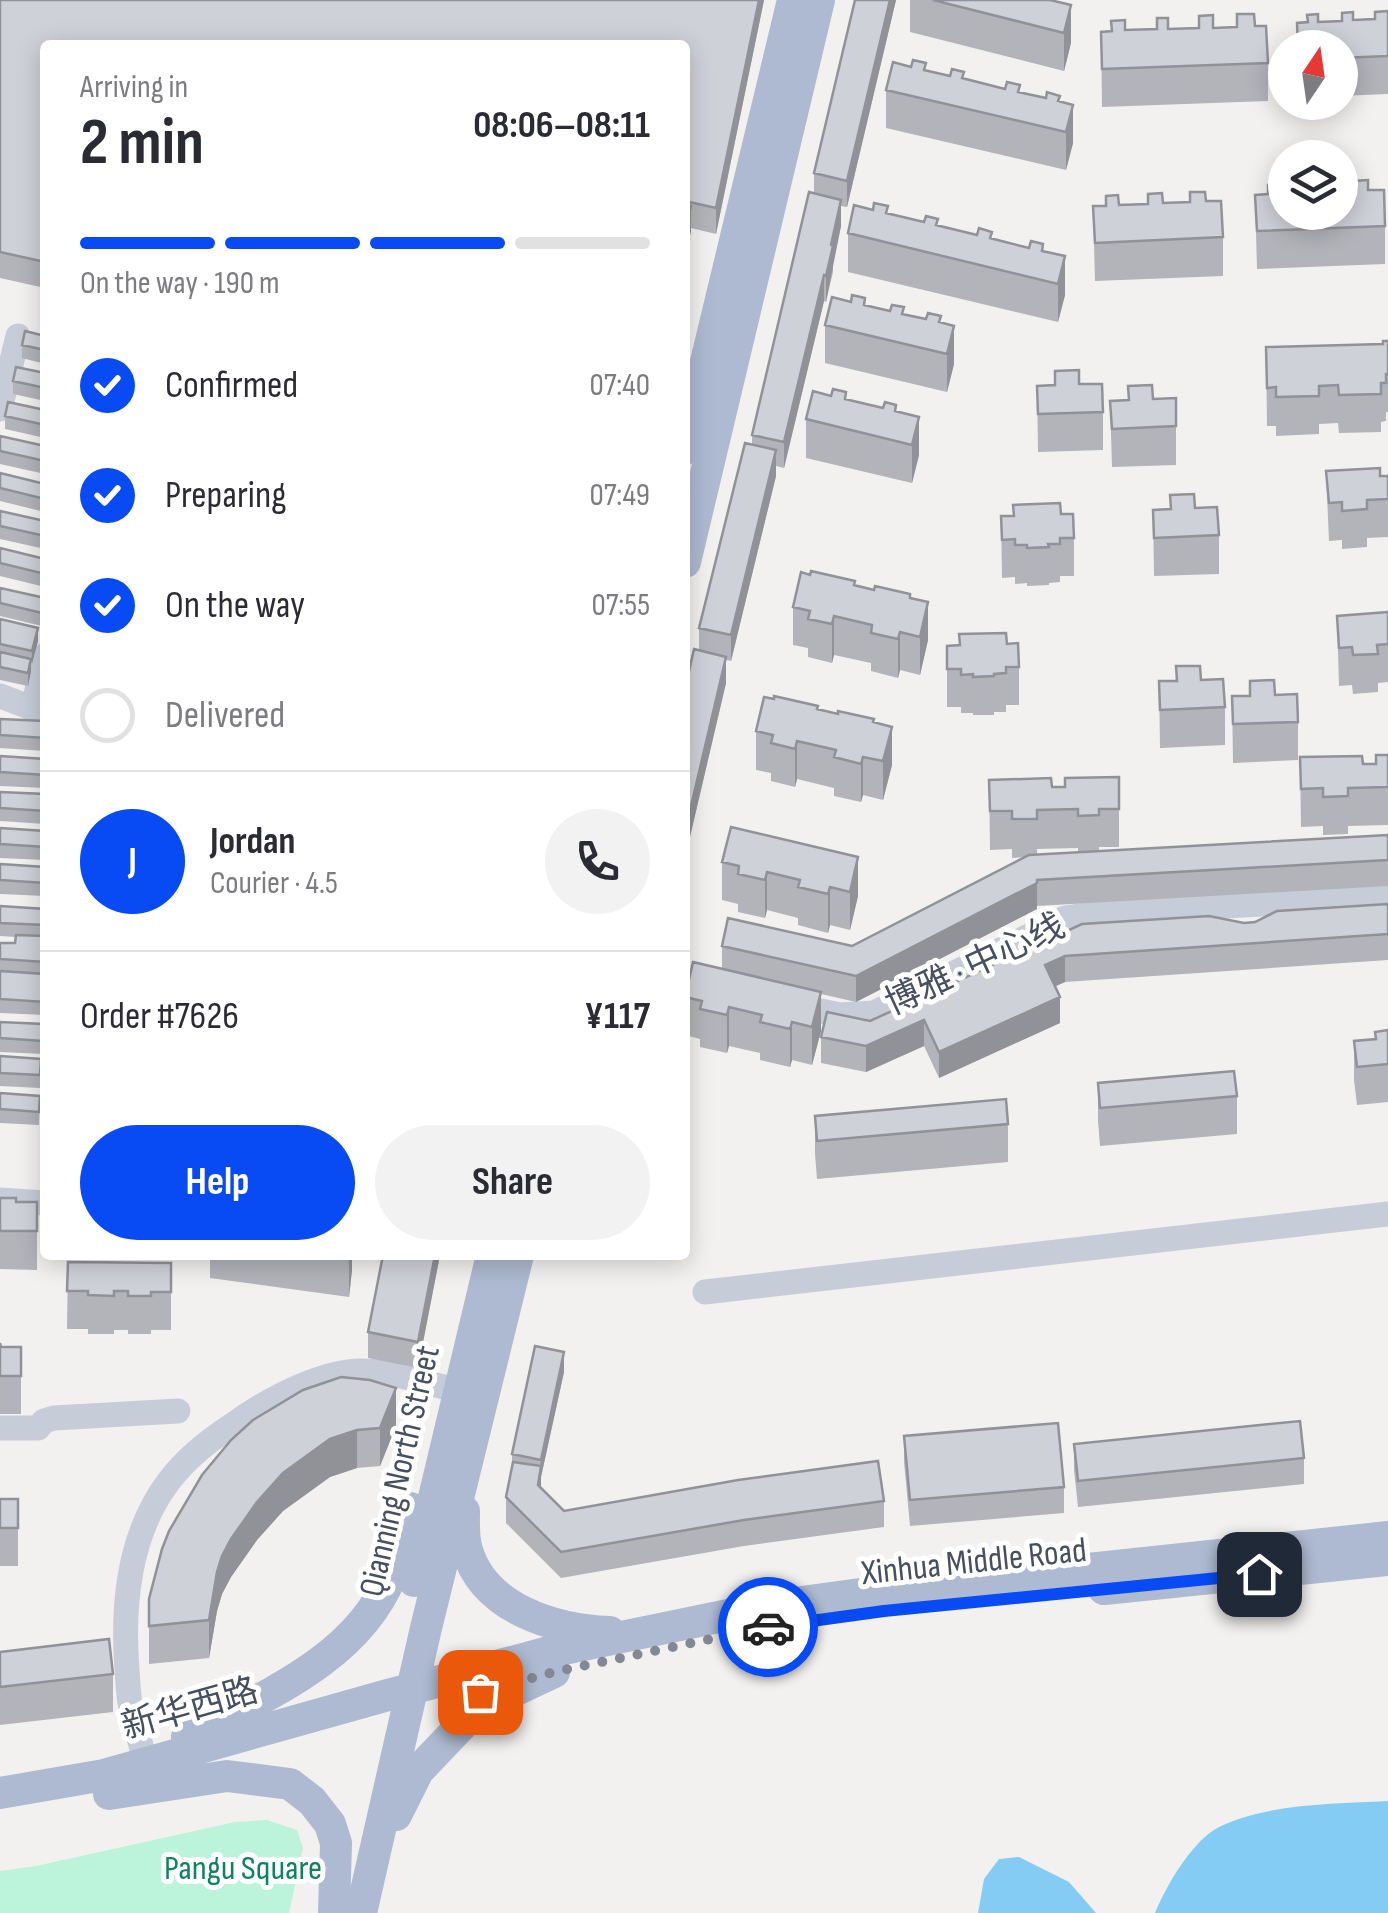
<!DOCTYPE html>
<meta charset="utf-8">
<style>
body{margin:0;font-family:"Sofia Sans Condensed","Noto Sans SC",sans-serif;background:#f2f2f3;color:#2b2b33;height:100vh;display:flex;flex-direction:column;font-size:38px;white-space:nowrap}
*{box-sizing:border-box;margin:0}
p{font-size:32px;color:#7c7c81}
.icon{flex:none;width:55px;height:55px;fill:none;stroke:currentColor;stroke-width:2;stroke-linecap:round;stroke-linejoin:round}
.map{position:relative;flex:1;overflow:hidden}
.details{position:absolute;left:40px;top:40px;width:650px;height:1220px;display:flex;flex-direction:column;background:#fff;border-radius:10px;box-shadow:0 5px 25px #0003}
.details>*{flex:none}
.needle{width:65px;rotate:13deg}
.fabs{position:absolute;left:1268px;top:30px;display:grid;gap:20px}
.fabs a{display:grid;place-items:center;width:90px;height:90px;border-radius:50%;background:#fff;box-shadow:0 5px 25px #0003;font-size:50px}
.pin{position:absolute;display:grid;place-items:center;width:85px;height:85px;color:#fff;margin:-42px;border-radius:20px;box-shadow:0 5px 15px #0006}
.courier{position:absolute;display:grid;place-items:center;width:100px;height:100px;margin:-50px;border:8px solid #084bf5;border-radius:50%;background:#fff;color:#222;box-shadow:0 2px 12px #0007}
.head em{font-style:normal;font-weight:700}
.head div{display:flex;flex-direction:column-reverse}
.head{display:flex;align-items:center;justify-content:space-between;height:170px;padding:0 40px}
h1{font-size:65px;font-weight:700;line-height:75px}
.bar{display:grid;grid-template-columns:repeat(4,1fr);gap:15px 10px;align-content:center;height:120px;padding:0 40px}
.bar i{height:12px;border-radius:8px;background:#e1e1e2}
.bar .current{background:#084bf5}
.bar p{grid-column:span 4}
.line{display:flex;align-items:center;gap:25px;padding:0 40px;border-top:2px solid #e1e1e2}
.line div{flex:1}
.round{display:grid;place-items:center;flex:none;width:105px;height:105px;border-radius:52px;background:#f2f2f3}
ol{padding:0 40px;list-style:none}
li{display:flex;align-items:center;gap:30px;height:110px}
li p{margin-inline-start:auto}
li .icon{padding:10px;border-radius:50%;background:#084bf5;color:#fff;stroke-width:4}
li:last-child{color:#7c7c81}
li i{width:55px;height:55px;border:5px solid #e1e1e2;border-radius:50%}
.cta{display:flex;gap:20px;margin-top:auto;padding:20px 40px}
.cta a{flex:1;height:115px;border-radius:60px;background:#084bf5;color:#fff;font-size:40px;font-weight:700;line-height:115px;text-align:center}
.cta a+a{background:#f2f2f3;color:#2b2b33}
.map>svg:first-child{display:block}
</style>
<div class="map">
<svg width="1388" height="1913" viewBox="0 0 1388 1913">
<rect width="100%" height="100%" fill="#f3f1f0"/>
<!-- green -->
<path fill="#bbf4da" d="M267,1820L297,1830L303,1848L289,1913H0V1871L36,1866L235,1822Z"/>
<!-- water -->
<path fill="#85ccf4" d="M1388,1801V1913H1155C1166,1886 1192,1841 1219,1827C1268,1803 1335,1804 1388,1801Z
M1019,1857L1069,1882L1096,1913H978L984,1879L999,1859Z"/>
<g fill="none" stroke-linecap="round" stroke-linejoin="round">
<!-- minor -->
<path stroke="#c6cdd9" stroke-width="25" d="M0,409L18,336
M0,696L45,713
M33,708L45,655
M788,1004L840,1015L874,1013L1065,918L1099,913L1388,897
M0,1200L45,1203
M705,1292L1388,1214
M0,1428H38L44,1421L54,1418L178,1411
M145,1759C140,1742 135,1725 131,1708C128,1696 128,1682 127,1670C122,1605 128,1535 169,1481C185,1460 208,1441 231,1426C262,1403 308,1378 347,1372C378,1367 414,1380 444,1387"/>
<!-- major -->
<path stroke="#aebad1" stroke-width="32" d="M685,449L793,0
M685,562L819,0
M464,1511C464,1523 463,1538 467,1550C484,1609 555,1630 610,1632
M414,1581L492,1255
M1104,1589L1388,1560
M187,1737C262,1697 357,1660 391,1576C400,1554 404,1530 410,1508
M0,1793L104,1775L388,1695L549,1652L772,1606L882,1591L1388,1537
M109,1794L227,1776L290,1784L312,1801L330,1824L336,1843L334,1913
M396,1815L418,1771L478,1708L554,1672
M361,1913L426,1628L518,1255"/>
</g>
<!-- wall -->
<path fill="#b2b4ba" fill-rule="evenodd" d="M0,0H764L716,234L691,228L685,256V45H45V288L0,278Z
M855,0H896L847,207L841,206V226L833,262V272L826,302L824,301L784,468L776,466V476L731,661L726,660V683L685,858V689L699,650V628L752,445V435L814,193V173Z
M910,0H1051L1071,43L1064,71L910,32Z
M1388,11V94L1340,96V48H1297V23L1375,19Z
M1255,26L1268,63V101L1102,107L1101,32Z
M926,70L1060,101L1073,143L1066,170L886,128V90Z
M1368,190L1385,226V264L1257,269L1255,195Z
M1206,201L1223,237V276L1095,281L1093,206Z
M888,213L1043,251L1065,295L1058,322L848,272V233Z
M865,305L941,323L954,364L947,392L825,363V325Z
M45,336V364L22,358V345Z
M1388,341V412H1386V421L1381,422V432L1339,433L1338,423L1319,424V434L1276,436V426H1267L1266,347L1383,344Z
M45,373V401L13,394V381Z
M1079,384L1103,412V450L1038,452L1037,386Z
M846,399L896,412L919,455L912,483L806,458V419Z
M1153,399L1176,426V465L1112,467L1110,401Z
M45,410V438L5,429V416Z
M0,436L45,446V474L0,464Z
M1326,471L1380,476L1388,499V537L1367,538V547L1342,549V540L1329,541Z
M0,473L45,484V512L0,501Z
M1195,508L1219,535V574L1154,576L1153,510Z
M0,511L45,521V549L0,539Z
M1061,514L1074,538V576H1060V582L1049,583V585L1027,586V583L1015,584V577L1002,578L1001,516Z
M0,548L45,559V587L0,576Z
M810,575L910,598L928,640L920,675L900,670L898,678L871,671V663L834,655L832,663L808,657V648L793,645V607Z
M0,588L45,598L42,626L0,616Z
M1388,612V682L1378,683V692L1353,694L1352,685L1339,686L1337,616Z
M0,619L38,641L31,664L28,686L0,680Z
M1007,644L1019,667V705H1006V712H994V715H973V713H961V707H947V646Z
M1201,680L1225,707V745L1160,748L1159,681Z
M1275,695L1298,722V760L1233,763L1232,696Z
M818,709L874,723L892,765L883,800L863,795L861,802L834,796V788L797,779L795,787L771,781V773L756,770V731Z
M0,719L45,721V751L0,748Z
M1388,755V825L1348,826V834L1323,835V826L1301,827L1300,757L1363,764H1376Z
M0,756L45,759V788L0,786Z
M1119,777V847H1099V851L1388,835V886L1037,906V909L856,1002L821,994V1031L812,1065L792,1060L790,1067L760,1060V1053L729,1046L727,1053L700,1047V1039L685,1035V997L722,969V946H852L1025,857L1012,858V849L990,850L989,780L1052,787H1065ZM1078,848V852L1037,855V849Z
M0,792L45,794V824L0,821Z
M731,827L858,896L850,930L830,925L828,933L798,925V918L767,910L765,918L738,912V904L722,900V862Z
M0,828L45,831V860L0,858Z
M0,864L45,867V896L0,894Z
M1388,904V960L1065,982L1055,986L1060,1023L939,1078L924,1046L866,1072L821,1063V1037L870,1021L1082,924L1244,923Z
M0,906L45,909V1015L0,1013V943H15L16,937L0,936Z
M0,1022L43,1024V1054L0,1052Z
M1388,1030V1102L1357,1105L1354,1080V1041L1375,1039V1032Z
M0,1056L41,1059L40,1088L0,1086Z
M1098,1083L1237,1096V1134L1100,1146L1098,1121Z
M0,1093L40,1096L39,1125L0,1123Z
M815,1116L1008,1124V1162L817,1179L815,1154Z
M0,1198L16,1202H37V1270L0,1269Z
M210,1255H352V1270L349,1297L210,1278Z
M440,1255L418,1368L368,1358V1332Z
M68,1262L171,1263V1330H151V1334H128V1330H114V1334H88V1329H67Z
M0,1343L1,1347H21V1414H0Z
M564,1372L541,1477V1488L564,1511L884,1501V1527L744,1546L561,1578L506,1523V1497L512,1469V1454Z
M396,1426L380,1466L357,1468L330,1477L283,1511L257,1540L231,1577L222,1594L217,1611L209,1658L149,1664V1599L231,1440Z
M904,1436L1064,1487V1513L910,1526L904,1462Z
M1074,1444L1304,1458V1484L1078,1507L1074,1470Z
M0,1499H18V1566H0Z
M0,1652L113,1674V1712L0,1725Z"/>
<!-- shaded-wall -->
<path fill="#919297" d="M759,0H764L716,234V208Z
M890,0H896L847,207V181Z
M1071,5V43L1064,71V33Z
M1073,105V143L1066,170V132Z
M841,200V226L826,302V276L831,245Z
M691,206V232L685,256V230Z
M1065,256V295L1058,322V284Z
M824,275V301L784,468V442Z
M954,326V364L947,392V354Z
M919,417V455L912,483V445Z
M776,450V476L731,661V635Z
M45,599V612L42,626V613Z
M928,602V640L920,675V637Z
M834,616V655L832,663V624Z
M38,628V641L32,664V651Z
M900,632V670L898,678V639Z
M726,657V683L685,858V832Z
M31,659V672L28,686V673Z
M892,727V765L883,800V761Z
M797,741V779L795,787V749Z
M863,757V795L861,802V764Z
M858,857V896L850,930V892Z
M767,872V910L765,918V880Z
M1037,883V909L856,1002V976Z
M830,887V925L828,933V894Z
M1065,956V982L1045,991V965Z
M821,992V1031L812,1065V1027Z
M1060,997V1023L939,1078V1052Z
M729,1007V1046L727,1053V1015Z
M924,1020V1046L866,1072V1046Z
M792,1022V1060L790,1067V1029Z
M349,1255H352V1270L349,1297Z
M435,1255H440L418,1368V1342Z
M564,1352V1372L541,1477V1493L538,1485L541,1460Z
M396,1388V1426L380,1466V1428Z
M357,1430V1468L330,1477L283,1511L257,1540L231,1577L222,1594L217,1611L209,1658V1620L217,1572L222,1556L231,1539L257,1502L283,1473L330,1439Z"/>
<!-- building -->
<path fill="#cfd1d8" stroke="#919297" stroke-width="2.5" d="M0,0H759L716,208L685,201V45H45V262L0,252Z
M855,0H890L847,181L814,173Z
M933,0H1050L1071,5L1064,33Z
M1388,11V56L1340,58V48H1298L1297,23L1308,22L1307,15L1318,14V22L1342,21V13L1353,12V20L1375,19V12Z
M1237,14H1254L1255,26H1266L1268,63L1102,69L1101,32L1112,31L1111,21L1125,20V30L1157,29V18H1168V29L1199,28V16L1213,15V28L1237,27Z
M913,60L926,63L924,70L950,76L952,69L964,72L962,78L1005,89L1007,82L1020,85L1018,92L1046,98L1047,92L1060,96L1058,101L1073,105L1066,132L886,90L893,62L911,67Z
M1368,180V190H1384L1385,226L1257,231L1255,195L1268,194V185L1281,184V194H1285V212H1340V191H1352V181Z
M809,192L841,200L831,245L833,246L826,276L824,275L784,442L752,435Z
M1190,192H1205L1206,201H1221L1223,237L1095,243L1093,206H1106V196L1118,195L1119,205L1148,204V194L1162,193L1163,203L1190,202Z
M874,203L888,206L886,213L924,222L926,216L938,219L936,225L977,235L979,228L992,232L990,238L1029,248L1031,241L1043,244L1042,251L1065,256L1058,284L848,233L854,205L873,210Z
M685,204L691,206L685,230Z
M852,295L865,298L864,305L890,311L892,305L904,307L902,314L926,319L928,313L941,316L939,322L954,326L947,354L825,325L832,297L851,302Z
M25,331L45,336V350L22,345Z
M1383,341H1388V374H1386V383H1381V394L1339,395L1338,385L1319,386V396L1276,397V387L1267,388L1266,347L1383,344Z
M16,367L45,373V388L13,381Z
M1079,370V384H1102L1103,412L1038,414L1037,386L1055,385V371Z
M1152,385L1153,399L1176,398V426L1112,429L1110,401L1129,400L1128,386Z
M833,389L846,392L845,399L883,408L885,402L896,405L895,411L919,417L912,445L806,419L813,391L831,396Z
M8,402L45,410V425L5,416Z
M0,436L45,446V461L0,451Z
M745,443L776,450L731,635L699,628Z
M1380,468V476H1388V499L1367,500V509L1342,511V502L1329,503L1326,471Z
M0,473L45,484V499L0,488Z
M1194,494L1195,508L1217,507L1219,535L1154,538L1153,510L1171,509L1170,495Z
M1060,503L1061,514H1073L1074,538H1060V544H1048L1049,547L1027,548V545H1015V539L1002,540L1001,516H1014L1013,505Z
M0,511L45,521V536L0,526Z
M0,548L45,559V574L0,563Z
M811,571L855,581L854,585L874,590L875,586L910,594V598L928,602L920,637L900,632L898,639L871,633L872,625L834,616L832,624L808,619L810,611L793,607L801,572L810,575Z
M0,588L45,598L42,613L0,603Z
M1388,612V644L1377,645L1378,654L1353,655L1352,647L1339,648L1337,616Z
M0,619L38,628L32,651L0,644Z
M1006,633L1007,644L1018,643L1019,667H1006V673L994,674V676L973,677V674L961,675V669H947V646L960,645L959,634Z
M694,649L726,657L685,832V689Z
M0,652L31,659L28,673L0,667Z
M1176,666H1200L1201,680L1223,679L1225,707L1160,710L1159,681H1177Z
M1274,680L1275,695L1297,694L1298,722L1233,724L1232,696H1250V681Z
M774,696L818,706L817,709L838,714V711L874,719L873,722L892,727L883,761L863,757L861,764L834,757L836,750L797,741L795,749L771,743L773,735L756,731L764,697L774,699Z
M0,719L45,721V738L0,735Z
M1376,755H1388V787L1348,788V796L1323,797V788L1301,789L1300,757L1362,756L1363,764H1376Z
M0,756L45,759V775L0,772Z
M1119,777V809H1099V815L1078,816V809L1037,810V819H1012V811H990L989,780L1051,778L1052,787H1065V778Z
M0,792L45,794V811L0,808Z
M731,827L858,857L850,892L830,887L828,894L798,887L800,880L767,872L765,880L738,874L739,866L722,862Z
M0,828L45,831V847L0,844Z
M1388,835V860L1037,880V883L856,976L722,946L728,918L852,946L1029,855Z
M0,864L45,867V883L0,880Z
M1388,904V934L1065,956L1045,965L1060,997L939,1052L924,1020L866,1046L821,1037L827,1012L870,1021L1082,924L1209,916L1244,923L1255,922L1277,911Z
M0,906L45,909V925L0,923Z
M16,935L45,936V962L0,959V943H15Z
M693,962L821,992L812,1027L792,1022L790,1029L760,1022L762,1015L729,1007L727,1015L700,1009L702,1001L685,997Z
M0,971L45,974V1002L0,999Z
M0,1022L43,1024V1041L0,1038Z
M1388,1030V1064L1357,1067L1354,1041L1376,1039L1375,1032Z
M0,1056L41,1059L40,1075L0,1073Z
M1234,1071L1237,1096L1100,1108L1098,1083Z
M0,1093L40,1096L39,1112L0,1109Z
M1006,1099L1008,1124L817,1141L815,1116Z
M0,1198H16V1202H37V1231H0Z
M320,1255H349V1259Z
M383,1255H435L418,1342L368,1332Z
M68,1262L171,1263V1292H151V1296H128V1291H114V1296L88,1295V1291H67Z
M0,1343L1,1347H21V1376H0Z
M535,1346L564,1352L541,1460L512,1454Z
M341,1377L370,1380L396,1388L380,1428L357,1430L330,1439L283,1473L257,1502L231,1539L222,1556L217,1572L209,1620L149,1626V1599L162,1549L169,1531L202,1475L231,1440L253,1420L303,1390Z
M1300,1421L1304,1458L1078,1481L1074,1444Z
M1058,1423L1064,1487L910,1500L904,1436Z
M878,1461L884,1501L744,1520L561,1552L506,1497L513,1462L541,1466L538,1485L564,1511L738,1480Z
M0,1499H18V1528H0Z
M109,1639L113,1674L0,1687V1652Z"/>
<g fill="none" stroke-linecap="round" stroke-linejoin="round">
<!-- done -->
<path stroke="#838892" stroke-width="10" stroke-dasharray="0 18" d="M480,1692L554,1672L768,1627"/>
<!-- route -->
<path stroke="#084bf5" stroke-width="12" d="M768,1627L884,1611L1259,1574"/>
</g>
<g text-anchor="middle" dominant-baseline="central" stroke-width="10" stroke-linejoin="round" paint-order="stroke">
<!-- street labels -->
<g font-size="35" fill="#465060" stroke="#fff">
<text transform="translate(975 965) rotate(-25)">博雅 · 中心线</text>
<text transform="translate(400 1471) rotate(-77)">Qianning North Street</text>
<text transform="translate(974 1562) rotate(-6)">Xinhua Middle Road</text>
<text transform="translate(190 1709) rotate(-16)">新华西路</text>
</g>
<!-- park labels -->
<g font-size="35" fill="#0e845b" stroke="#fff">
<text x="243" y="1868">Pangu Square</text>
</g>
</g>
</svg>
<div class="fabs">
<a><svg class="needle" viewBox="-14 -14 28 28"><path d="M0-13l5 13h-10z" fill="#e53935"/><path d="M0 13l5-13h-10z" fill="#7c7c81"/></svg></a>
<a><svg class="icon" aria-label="layers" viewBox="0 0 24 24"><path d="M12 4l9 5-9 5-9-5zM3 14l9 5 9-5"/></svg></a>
</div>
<div class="pin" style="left:480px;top:1692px;background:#ea580c"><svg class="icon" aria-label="bag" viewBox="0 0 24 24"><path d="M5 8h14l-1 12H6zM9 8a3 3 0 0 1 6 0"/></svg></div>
<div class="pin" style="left:1259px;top:1574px;background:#1f2937"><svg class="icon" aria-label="home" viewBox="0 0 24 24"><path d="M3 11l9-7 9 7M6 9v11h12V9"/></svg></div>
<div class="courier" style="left:768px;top:1627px"><svg class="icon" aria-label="car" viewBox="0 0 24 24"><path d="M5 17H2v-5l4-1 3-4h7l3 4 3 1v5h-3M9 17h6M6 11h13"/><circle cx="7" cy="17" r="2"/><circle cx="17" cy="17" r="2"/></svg></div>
<section class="details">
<div class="head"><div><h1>2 min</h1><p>Arriving in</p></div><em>08:06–08:11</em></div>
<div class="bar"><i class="current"></i><i class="current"></i><i class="current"></i><i></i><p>On the way · 190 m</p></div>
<ol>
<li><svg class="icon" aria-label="check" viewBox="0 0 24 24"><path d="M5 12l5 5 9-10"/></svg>Confirmed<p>07:40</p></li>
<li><svg class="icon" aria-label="check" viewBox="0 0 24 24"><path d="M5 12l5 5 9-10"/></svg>Preparing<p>07:49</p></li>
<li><svg class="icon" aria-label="check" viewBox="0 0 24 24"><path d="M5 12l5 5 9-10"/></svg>On the way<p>07:55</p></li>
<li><i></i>Delivered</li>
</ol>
<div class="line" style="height:180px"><b class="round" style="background:#084bf5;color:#fff">J</b><div><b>Jordan</b><p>Courier · 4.5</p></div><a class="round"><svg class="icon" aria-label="phone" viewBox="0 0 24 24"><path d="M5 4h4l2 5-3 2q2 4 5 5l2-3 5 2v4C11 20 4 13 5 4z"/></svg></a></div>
<div class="line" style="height:130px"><div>Order #7626</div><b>¥117</b></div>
<div class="cta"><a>Help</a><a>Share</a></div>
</section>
</div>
